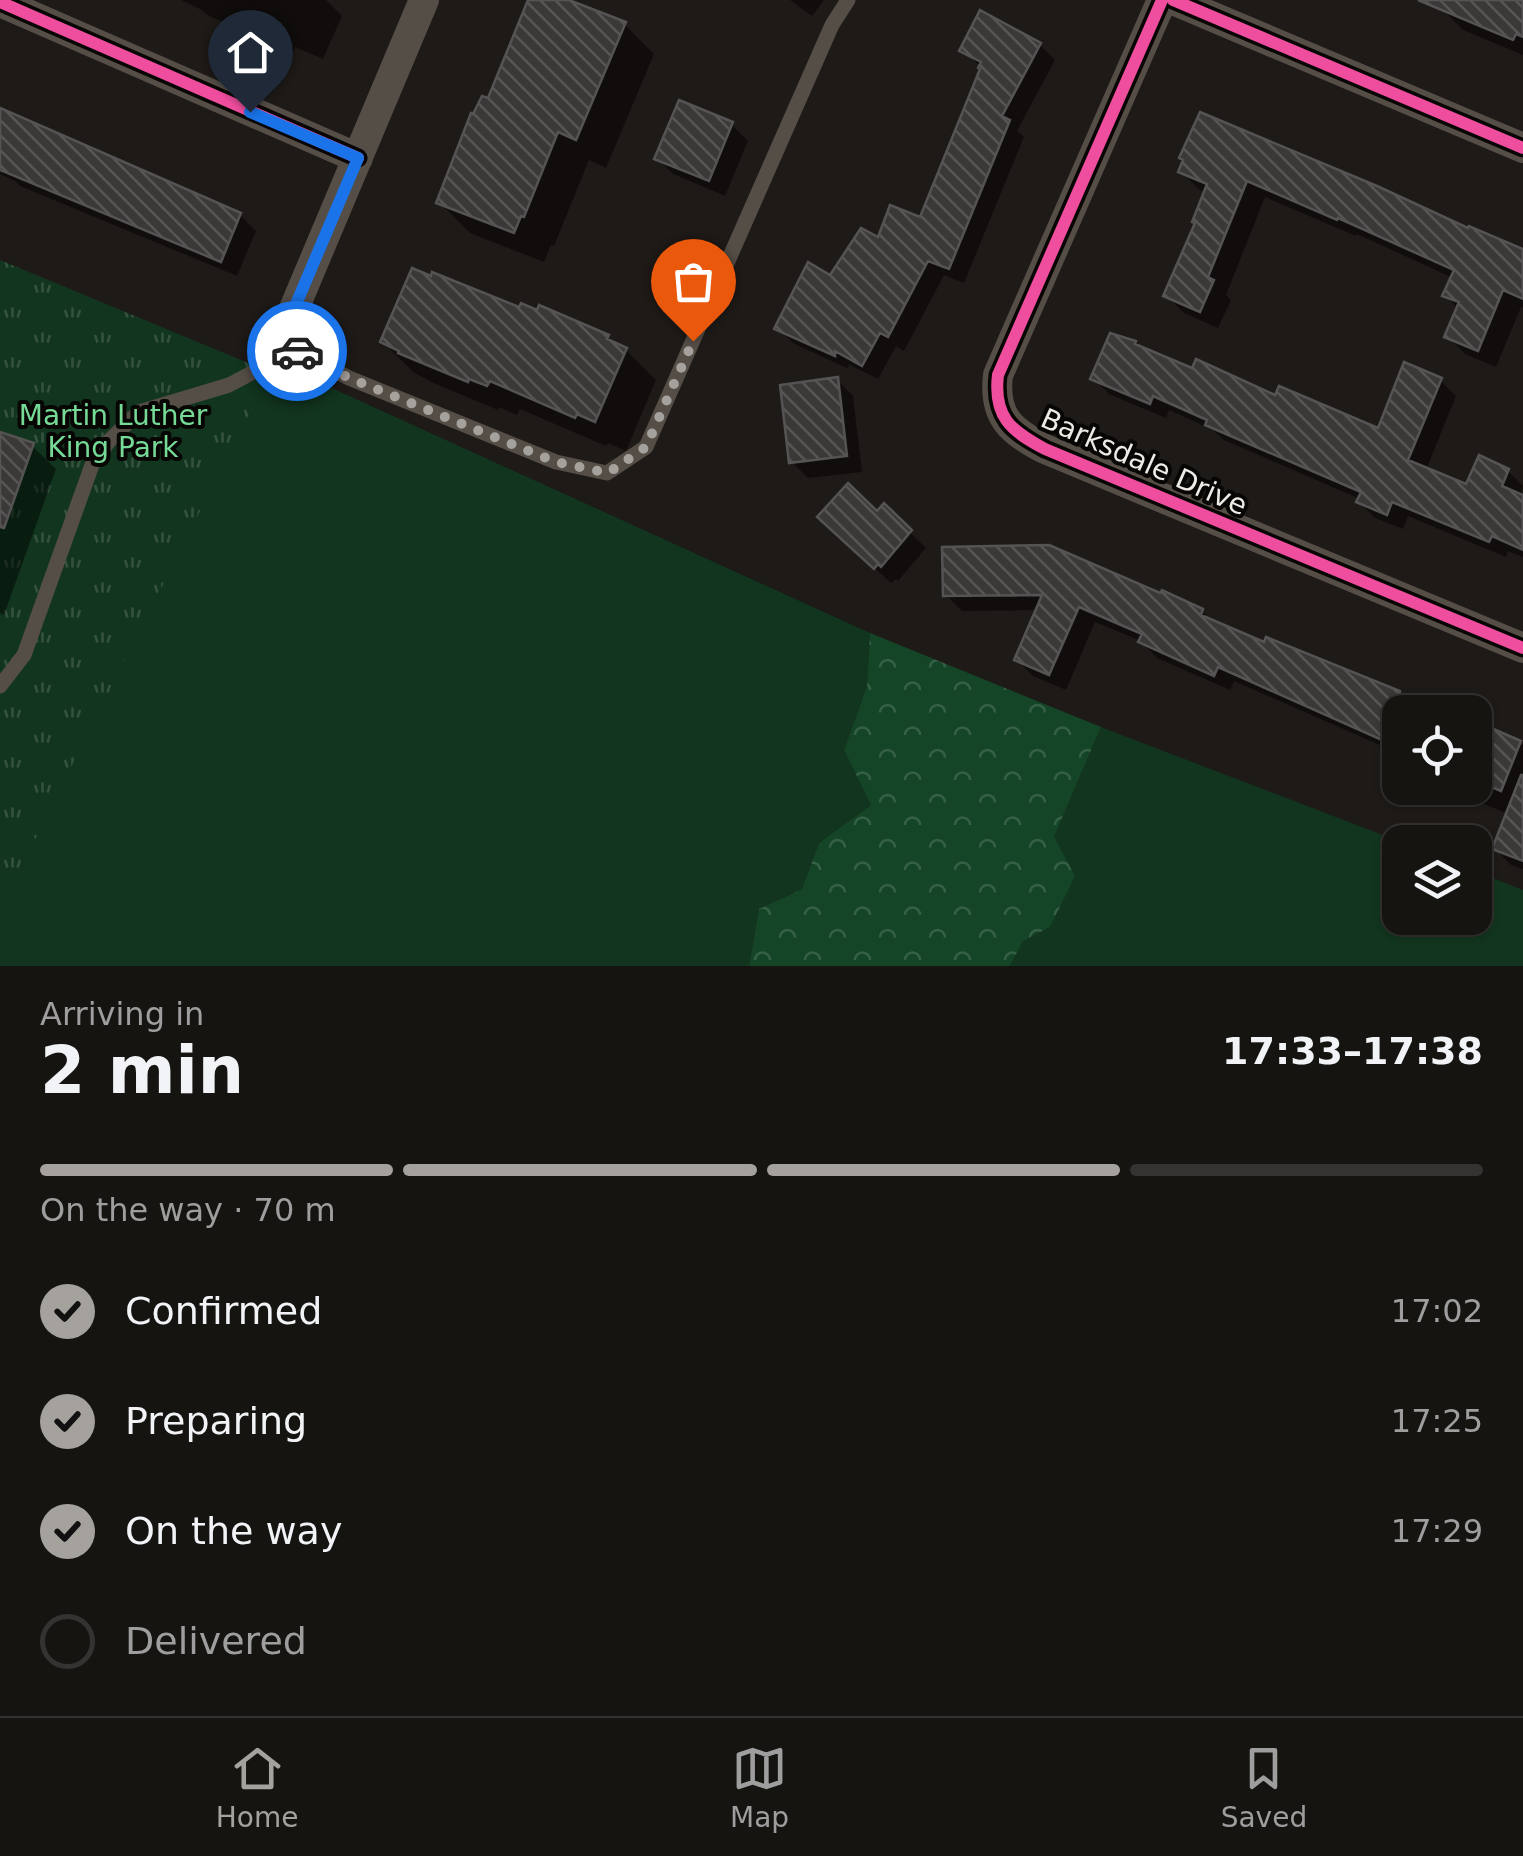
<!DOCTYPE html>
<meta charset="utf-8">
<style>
body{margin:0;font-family:"DejaVu Sans",sans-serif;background:#1f1d1a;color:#f1f3f6;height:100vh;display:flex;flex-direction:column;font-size:38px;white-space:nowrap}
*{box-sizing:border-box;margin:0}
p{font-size:32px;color:#9e9e9f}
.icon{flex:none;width:55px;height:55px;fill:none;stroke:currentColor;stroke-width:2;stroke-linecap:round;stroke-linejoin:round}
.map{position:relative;height:966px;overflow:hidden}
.panel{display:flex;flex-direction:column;background:#161411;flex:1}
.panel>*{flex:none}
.controls{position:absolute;left:1382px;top:695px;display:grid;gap:20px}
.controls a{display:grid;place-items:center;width:110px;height:110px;border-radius:20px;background:#161411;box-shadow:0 2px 8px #0004,0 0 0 2px #353331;font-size:50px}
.pin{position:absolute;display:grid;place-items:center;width:85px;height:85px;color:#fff;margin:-102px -42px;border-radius:50% 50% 50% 0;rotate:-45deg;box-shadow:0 0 10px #0007}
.pin .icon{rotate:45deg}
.courier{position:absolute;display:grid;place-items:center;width:100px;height:100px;margin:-50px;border:8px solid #1a73e8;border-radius:50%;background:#fff;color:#222;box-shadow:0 2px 12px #0007}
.head em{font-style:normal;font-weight:700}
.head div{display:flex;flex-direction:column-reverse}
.head{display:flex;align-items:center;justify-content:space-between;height:170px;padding:0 40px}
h1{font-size:65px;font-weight:700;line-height:75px}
.bar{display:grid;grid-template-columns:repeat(4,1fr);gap:15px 10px;align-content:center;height:120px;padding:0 40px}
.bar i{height:12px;border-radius:8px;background:#353331}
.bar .current{background:#a5a19d}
.bar p{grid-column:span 4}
ol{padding:0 40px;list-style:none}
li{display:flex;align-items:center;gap:30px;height:110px}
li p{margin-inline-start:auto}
li .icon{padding:10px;border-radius:50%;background:#a5a19d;color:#111;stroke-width:4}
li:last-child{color:#9e9e9f}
li i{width:55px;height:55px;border:5px solid #353331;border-radius:50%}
.tabs{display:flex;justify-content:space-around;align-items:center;height:140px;border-top:2px solid #353331;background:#161411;font-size:28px;color:#9e9e9f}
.tabs a{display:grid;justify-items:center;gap:5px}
.tabs .current{color:#a5a19d}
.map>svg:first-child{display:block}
</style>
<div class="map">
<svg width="1523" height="966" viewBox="0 0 1523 966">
<defs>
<pattern id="forest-crowns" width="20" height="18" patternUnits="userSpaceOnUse" patternTransform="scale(2.5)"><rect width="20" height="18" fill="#144527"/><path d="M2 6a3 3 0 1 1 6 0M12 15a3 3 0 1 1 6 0" fill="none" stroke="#366046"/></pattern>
<pattern id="park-tufts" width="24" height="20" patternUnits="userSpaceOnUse" patternTransform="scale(2.5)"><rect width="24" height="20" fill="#12351f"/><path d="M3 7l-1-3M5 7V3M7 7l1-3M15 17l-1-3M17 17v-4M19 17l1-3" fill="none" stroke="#35523f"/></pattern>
<pattern id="building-back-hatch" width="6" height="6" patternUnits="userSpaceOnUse" patternTransform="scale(2.5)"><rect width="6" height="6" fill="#3b3838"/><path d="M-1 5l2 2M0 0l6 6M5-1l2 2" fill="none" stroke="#585555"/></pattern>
</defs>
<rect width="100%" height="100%" fill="#1e1a17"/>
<!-- green -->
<path fill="#12351f" d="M290,369L870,633L867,686L844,750L871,805L819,843L802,889L759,909L749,966H0V710L245,396L271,375Z
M1101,727L1401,842L1400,918H1475V871L1523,890V966H1010L1023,941L1050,927L1054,837Z"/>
<!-- forest -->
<path fill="url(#forest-crowns)" d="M870,633L1101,727L1054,837L1075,876L1050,927L1023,941L1010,966H749L759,909L802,889L819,843L871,805L844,750L867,686Z"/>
<!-- park -->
<path fill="url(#park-tufts)" d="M0,260L270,372L52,805L9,892L0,921Z"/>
<!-- shadow -->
<path fill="#0007" d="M181,0H326L342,16L323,59L295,47L293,53L207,15L202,10Z
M530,0H562L624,24L654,54L606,168L589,160L554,246L551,245L544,262L470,233L439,202L489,102Z
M790,0H824L812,16Z
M1446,0H1523V55L1463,30L1442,9Z
M1040,45L1055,60L1017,131L1024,137L964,283L944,275L904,351L896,346L878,379L848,364L849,369L793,343L778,328L831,278L879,241L921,220L981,67L962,50Z
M680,103L732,125L748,141L725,196L673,174L657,158Z
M0,112L240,215L256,231L237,276L20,186L15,181L0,174Z
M1186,161L1523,251V307H1521L1496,367L1465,354L1447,336L1459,309L1445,296L1453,278L1357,234L1356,236L1265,197L1226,295L1231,300L1218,328L1184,313L1166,295L1198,224L1206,193L1200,190L1181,172Z
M521,311L608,338L615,345L626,350L656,380L626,451L608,443L606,446L520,409L517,415L499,407L498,410L431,382L413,372L383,342Z
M1135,344L1140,349L1193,371L1379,431L1440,380L1456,396L1426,470L1467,488L1508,471L1523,486L1520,496L1523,497V557L1508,551L1506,557L1408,516L1403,529L1375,518L1359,502L1360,499L1224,440L1213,430L1169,410L1166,418L1109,394L1093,378Z
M837,380L853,396L862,472L808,478L792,462Z
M0,434L32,446L56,469L4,615L0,613Z
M884,507L926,548L898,581L896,579L891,583L836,532L878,514Z
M945,550L1202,611L1214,623L1265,646L1356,676L1448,712H1400V754L1234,681L1230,690L1157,658L1141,641L1095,622L1066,690L1033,676L1017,660L1038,610L962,611L946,595Z
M1475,724L1523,745V869L1511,865L1495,849L1508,814L1462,795L1454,788H1475Z"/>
<!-- building -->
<path fill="url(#building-back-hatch)" stroke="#565354" stroke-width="2.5" d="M528,0H569L626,22L576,140L558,132L524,217L521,216L514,233L436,203L471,113L473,114L482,96L488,98Z
M1418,0H1523V37L1516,34L1513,40Z
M980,10L1041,43L1002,116L1010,120L949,269L928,261L888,337L880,333L862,366L835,351V356L774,329L808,262L830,275L861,228L878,237L890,205L920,217L980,69L978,68L981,62L959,51Z
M679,100L733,122L709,181L654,159Z
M0,108L241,213L221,262L0,170Z
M1200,112L1377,186L1468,228L1469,226L1523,249V299L1503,290L1478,351L1444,337L1459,302L1442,296L1454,270L1338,218L1337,220L1247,181L1208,277L1214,280L1200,312L1163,296L1195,223L1192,222L1207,184L1178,172L1183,160L1179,158Z
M412,268L431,276L432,272L519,307L521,303L537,310L539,305L609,335L607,339L627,348L595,422L577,414L575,418L490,381L487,386L469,379L468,382L398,353L399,351L380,342Z
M1110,333L1136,341L1135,344L1192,368L1196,359L1275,395L1279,386L1378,428L1404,362L1442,378L1408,460L1466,484L1479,455L1509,469L1502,486L1523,495V550L1492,536L1489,542L1392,502L1387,515L1356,502L1361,492L1205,425L1207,420L1153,396L1150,404L1090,379Z
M838,377L847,456L789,463L780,385Z
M0,432L34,443L4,528L0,527Z
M848,483L877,511L884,503L912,530L881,567L878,564L874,569L817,517Z
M1049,545L1160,593L1162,590L1203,609L1201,615L1264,642L1266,637L1400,691V748L1218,667L1214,676L1138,642L1142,634L1079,607L1049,675L1014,660L1042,595L943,596L942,547Z
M1475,721L1521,741L1501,791L1475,780Z
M1521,775H1523V861L1492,849Z"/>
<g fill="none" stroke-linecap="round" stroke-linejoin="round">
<!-- lane -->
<path stroke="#554e47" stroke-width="15" d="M0,686L24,655L92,465L109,441L139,412L229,385L259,369L280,342L349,378L556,462L607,473L646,447L832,25L848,0"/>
<!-- street -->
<path stroke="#554e47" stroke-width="30" d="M1162,0L998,375C993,417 1011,431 1045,449L1523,648
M1173,0L1523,148
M0,2L358,158
M280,342L424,0"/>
<defs>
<path id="cycleway" d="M1162,0L998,375C993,417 1011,431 1045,449L1523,648
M1173,0L1523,148
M0,2L358,158"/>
</defs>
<!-- cycleway casing -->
<use href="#cycleway" stroke="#080604" stroke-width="19"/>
<!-- cycleway -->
<use href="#cycleway" stroke="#ef4d9e" stroke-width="12"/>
</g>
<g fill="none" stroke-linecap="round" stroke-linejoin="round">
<!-- done -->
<path stroke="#a5a19d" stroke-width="10" stroke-dasharray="0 18" d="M297,351L349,378L556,462L608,473L646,447L693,341"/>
<!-- route -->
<path stroke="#1a73e8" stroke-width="12" d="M250,112L358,158L280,342L297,351"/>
</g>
<g text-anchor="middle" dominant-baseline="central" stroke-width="8" stroke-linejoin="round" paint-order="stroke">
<!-- park labels -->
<g font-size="28" fill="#76da97" stroke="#080604">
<text x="113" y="415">Martin Luther<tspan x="113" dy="32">King Park</tspan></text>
</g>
<!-- street labels -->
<g font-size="28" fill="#eeeae5" stroke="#080604">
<text transform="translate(1144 462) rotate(24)">Barksdale Drive</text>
</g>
</g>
</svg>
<div class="controls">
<a><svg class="icon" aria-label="locate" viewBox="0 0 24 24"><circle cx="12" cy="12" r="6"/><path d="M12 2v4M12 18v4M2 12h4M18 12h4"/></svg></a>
<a><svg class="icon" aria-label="layers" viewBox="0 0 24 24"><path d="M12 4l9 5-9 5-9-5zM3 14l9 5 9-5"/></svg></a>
</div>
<div class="pin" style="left:693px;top:341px;background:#ea580c"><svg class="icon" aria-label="bag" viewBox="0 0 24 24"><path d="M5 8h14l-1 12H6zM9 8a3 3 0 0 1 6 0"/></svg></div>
<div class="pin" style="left:250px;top:112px;background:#1f2937"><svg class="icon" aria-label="home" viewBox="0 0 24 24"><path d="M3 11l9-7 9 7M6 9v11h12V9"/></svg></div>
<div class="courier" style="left:297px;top:351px"><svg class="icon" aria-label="car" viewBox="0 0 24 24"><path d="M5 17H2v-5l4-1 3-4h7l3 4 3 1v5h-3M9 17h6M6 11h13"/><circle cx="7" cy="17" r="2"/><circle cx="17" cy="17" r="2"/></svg></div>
</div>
<section class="panel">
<div class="head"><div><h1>2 min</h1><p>Arriving in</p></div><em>17:33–17:38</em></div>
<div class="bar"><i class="current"></i><i class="current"></i><i class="current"></i><i></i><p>On the way · 70 m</p></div>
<ol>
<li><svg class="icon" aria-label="check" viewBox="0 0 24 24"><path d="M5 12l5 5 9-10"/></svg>Confirmed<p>17:02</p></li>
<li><svg class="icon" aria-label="check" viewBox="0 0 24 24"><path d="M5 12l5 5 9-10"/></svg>Preparing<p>17:25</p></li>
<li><svg class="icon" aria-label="check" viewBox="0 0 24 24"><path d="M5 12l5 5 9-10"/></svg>On the way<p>17:29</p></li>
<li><i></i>Delivered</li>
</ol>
</section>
<nav class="tabs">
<a class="current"><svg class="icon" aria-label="home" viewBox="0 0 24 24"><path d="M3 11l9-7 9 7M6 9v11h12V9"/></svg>Home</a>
<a><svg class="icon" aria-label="map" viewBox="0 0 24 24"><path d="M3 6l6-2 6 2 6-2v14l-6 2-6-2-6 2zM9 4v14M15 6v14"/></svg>Map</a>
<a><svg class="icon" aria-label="saved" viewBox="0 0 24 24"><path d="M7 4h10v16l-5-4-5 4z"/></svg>Saved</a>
</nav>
